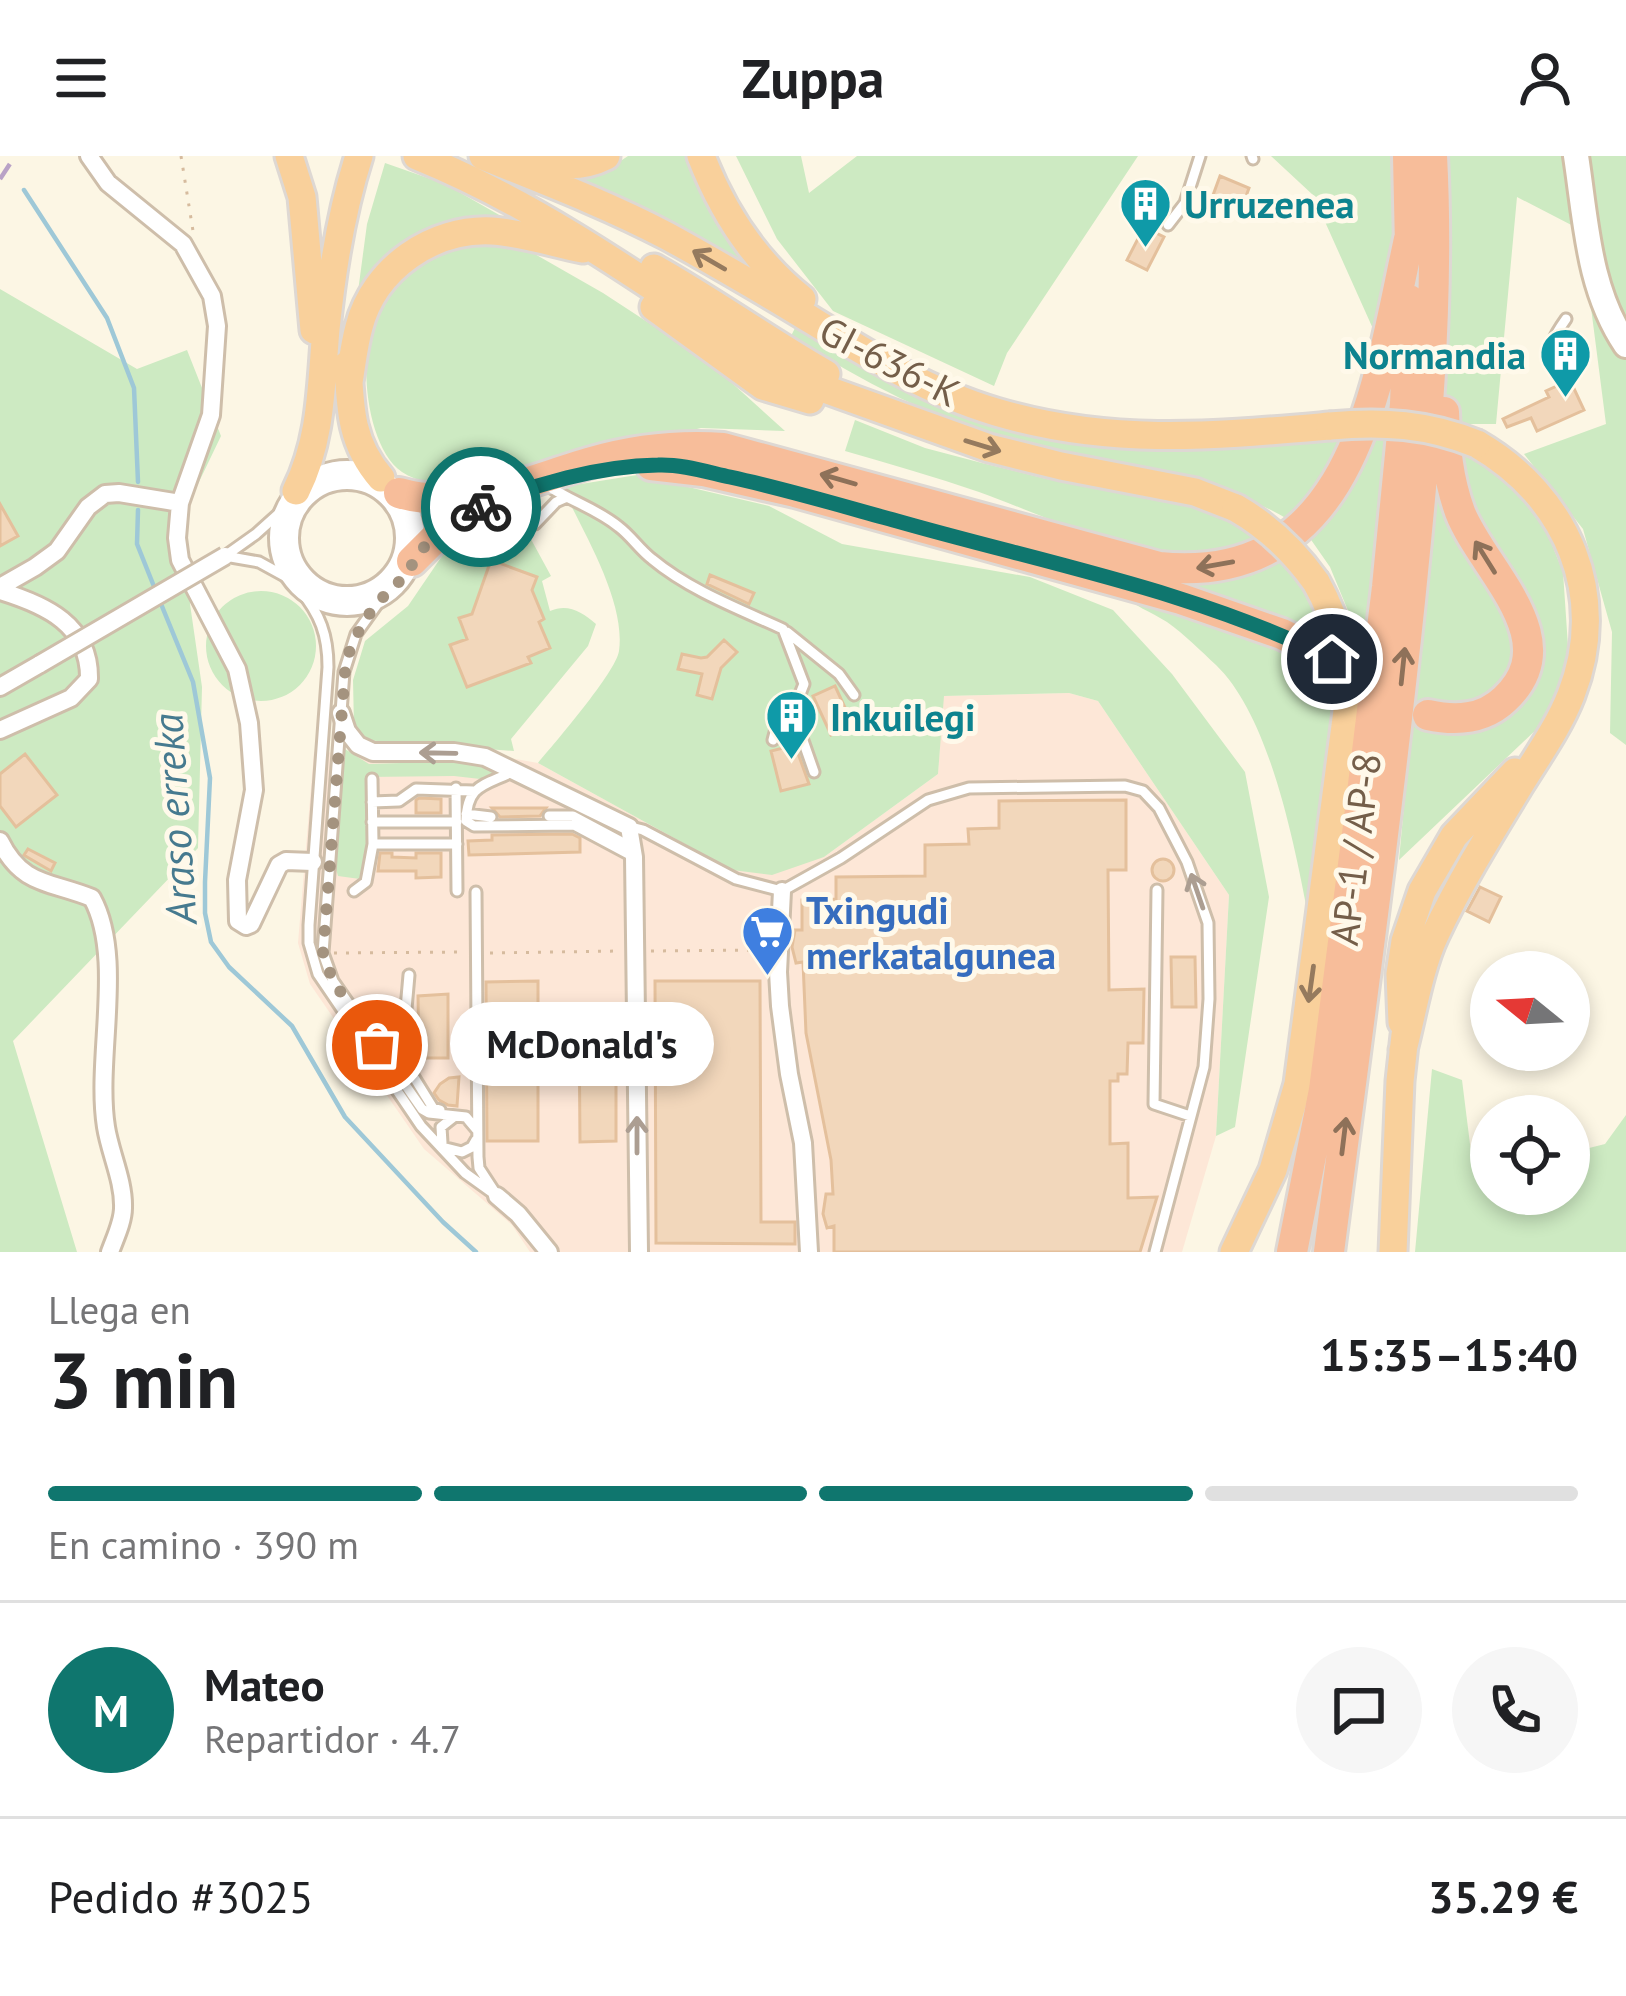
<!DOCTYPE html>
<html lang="es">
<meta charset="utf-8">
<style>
body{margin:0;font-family:"PT Sans",sans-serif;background:#f6f6f6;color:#202124;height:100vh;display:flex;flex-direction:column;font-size:45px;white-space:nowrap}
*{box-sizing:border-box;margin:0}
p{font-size:39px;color:#757577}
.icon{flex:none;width:66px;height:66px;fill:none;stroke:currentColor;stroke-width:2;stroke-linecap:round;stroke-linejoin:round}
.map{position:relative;height:1096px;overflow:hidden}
.panel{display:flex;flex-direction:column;background:#fff;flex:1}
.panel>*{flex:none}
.needle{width:78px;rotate:288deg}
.tools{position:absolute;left:1470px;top:795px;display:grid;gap:24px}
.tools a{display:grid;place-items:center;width:120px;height:120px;border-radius:50%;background:#fff;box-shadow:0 6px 18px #0003;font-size:60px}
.pin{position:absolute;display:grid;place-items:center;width:102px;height:102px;color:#fff;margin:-51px;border:6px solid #fff;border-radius:50%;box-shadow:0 3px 12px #0007}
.courier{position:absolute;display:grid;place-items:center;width:120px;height:120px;margin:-60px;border:9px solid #0f766e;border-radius:50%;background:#fff;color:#222;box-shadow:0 3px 15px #0007}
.bubble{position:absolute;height:84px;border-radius:42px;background:#fff;box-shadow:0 6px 18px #0003;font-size:39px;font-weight:600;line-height:84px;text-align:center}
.overview em{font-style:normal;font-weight:600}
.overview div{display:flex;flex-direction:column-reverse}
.overview{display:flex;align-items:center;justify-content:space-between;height:204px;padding:0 48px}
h1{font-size:78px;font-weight:600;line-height:90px}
.bar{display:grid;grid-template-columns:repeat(4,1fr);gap:18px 12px;align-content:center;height:144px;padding:0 48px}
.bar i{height:15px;border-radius:9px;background:#e0e0e0}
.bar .selected{background:#0f766e}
.bar p{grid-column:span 4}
.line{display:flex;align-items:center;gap:30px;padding:0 48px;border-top:3px solid #e0e0e0}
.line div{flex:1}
.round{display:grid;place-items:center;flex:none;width:126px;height:126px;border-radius:63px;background:#f6f6f6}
header{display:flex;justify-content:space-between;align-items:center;height:156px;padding:0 48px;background:#fff;font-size:54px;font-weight:600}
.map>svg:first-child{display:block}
</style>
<header><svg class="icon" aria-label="menu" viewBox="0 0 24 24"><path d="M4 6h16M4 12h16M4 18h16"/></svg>Zuppa<svg class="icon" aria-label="person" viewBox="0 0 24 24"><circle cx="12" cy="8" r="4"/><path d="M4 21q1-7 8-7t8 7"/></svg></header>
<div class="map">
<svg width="1626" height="1096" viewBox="0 0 1626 1096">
<rect width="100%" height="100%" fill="#fcf6e4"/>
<!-- commercial -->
<path fill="#fde7d7" d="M1069,537L1098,545L1229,739L1216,980L1182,1096H530L512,1069L424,993L310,828L298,787L314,596L510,602L538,607L732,714L824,701L938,618L943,540Z"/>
<!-- green -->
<path fill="#cdeac2" d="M628,0H687L712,54L749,111L575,22L613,10Z
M736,0H801L809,37L857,0H1138L1007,197L994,230L833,155L777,83Z
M1271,0H1626V589L1610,577L1612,476L1583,373L1524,298L1606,268L1581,74L1517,41L1496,268H1450L1374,175L1313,39Z
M385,7L445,28L508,64C460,60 420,68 384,104C373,114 365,131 357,143L367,68Z
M494,87L526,93L603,137L678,186L732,227L785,275L701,272L455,332C438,329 417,326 402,316C365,290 358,199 375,160C383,142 400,123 416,111C438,93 467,90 494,87Z
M0,133L137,213L187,194L221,280L185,355L190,448L202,531L198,692L13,885L77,1096H0Z
M796,170L865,212L932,246L1110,290L1184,294L1346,280L1322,326L1289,364C1207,315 1106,309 1015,285C934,264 861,225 791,180Z
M855,264L925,292L982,307L1047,323L1189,349L1227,364L1259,383C1166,424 1066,367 979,336C935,321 890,308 845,295Z
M1374,281L1386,282L1363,491L1330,411L1307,378L1365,284Z
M1437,289L1484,305L1533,341L1563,416L1569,505L1541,569L1399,704Z
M637,319L769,350L842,388L1030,421L1113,454L1172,518L1245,616L1269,741L1235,971L1216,980L1229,739L1098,545L1069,537L944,540L938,618L824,701L772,719L732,714L538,607C554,588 616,516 619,495C626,445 583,376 562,331Z
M514,352L551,420L542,425L550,455C568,447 582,456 596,468L588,490L511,583L514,595L364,584L354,571L353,524L365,485L408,450L459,375Z
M1276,400L1284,405L1319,457L1333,494L1147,422Z
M206 490a55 55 0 1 1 110 0a55 55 0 1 1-110 0Z
M1120,437L1285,495L1338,523L1308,759C1294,687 1270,561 1216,509C1201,495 1184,478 1167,466C1151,456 1134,450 1120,437Z
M345,593L369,608L466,605L493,612L495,617L489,624L454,620L366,621V718L360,723L338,720L336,713Z
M1432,913L1462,924L1474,1020L1491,1017V1038H1569V997L1605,988L1626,959V1096H1415Z"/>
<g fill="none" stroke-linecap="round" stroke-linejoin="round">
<!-- stream -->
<path stroke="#9ec8d7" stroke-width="4.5" d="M24,34L107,162L134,232L138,326
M138,354L137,388L155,433
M159,443L193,526L210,622L205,726V757L211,786L229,811L292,870L345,961L443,1066L476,1096"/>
</g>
<!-- building -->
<path fill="#f2d7bb" stroke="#e4c09c" stroke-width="3" d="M1220,20L1249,32L1241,54L1212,42Z
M1144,71L1164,81L1147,114L1127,104Z
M1570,224L1584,254L1537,275L1531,262L1507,271L1503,263L1549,241L1546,235Z
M0,348L18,380L0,390Z
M491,404L537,421L532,434L544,463L539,466L550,492L528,501L531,507L467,531L450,489L467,483L459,462L472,458Z
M710,419L754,437L749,448L707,428Z
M724,484L737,496L721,512L712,543L697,539L702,518L678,513L682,498L701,502L707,501Z
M835,530L853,569L831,579L813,540Z
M795,589L809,628L781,635L771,595Z
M25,598L57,639L16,671L0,650V618Z
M419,642L441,643V657H416V644Z
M1126,644V714H1108L1109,834L1144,833L1143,887H1128L1127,918H1118V925H1110V988L1128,987V1042L1157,1041L1140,1096H834V1070L827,1072L823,1058L826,1038H833L831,1004L806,877L803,806L796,807L792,791L795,774H802V744L836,743V721L925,720V689L969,688L968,673L999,672V645Z
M492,652H546L540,660L500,661Z
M572,678L580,682V696L469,699L468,685L492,684V679Z
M28,693L55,707L51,715L27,701L24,699Z
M380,697H392V701L416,702V697H441V721L416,722V715H378Z
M1152 714a11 11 0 1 1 22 0a11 11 0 1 1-22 0Z
M1480,731L1501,741L1489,766L1467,755Z
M1171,801H1195L1196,851H1172Z
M538,825V985H487L486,826Z
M655,825H760L761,1066H795V1088L656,1087Z
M448,838V902H419L418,840Z
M579,859H616V985L580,986Z
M459,921L457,950L448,949L439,944L434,937L440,928L449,922Z"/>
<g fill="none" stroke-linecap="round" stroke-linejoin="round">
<defs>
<path id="service" d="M1252,0L1253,3
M1168,69L1185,47L1200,0
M1553,210C1548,189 1554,180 1566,163
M547,329C569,345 596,352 619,371C631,380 640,394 652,403C689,434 739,453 783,473L804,528L793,556L777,569L773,584
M535,368L556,346L565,342
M225,400L256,378L285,352
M225,400L259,406L290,423
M300,434C320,458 328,479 328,511L309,769V787L318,818L421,970L465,1017L497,1040
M381,443L356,478L344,516L323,797L333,825L422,953L429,957L466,961L477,974
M787,476L839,518L854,539
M793,556L814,616
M512,616C483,630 467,629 466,665L474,670L574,669L634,701
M456,632L457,735
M372,646L399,645L416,633L473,635
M466,658L491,661
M549,660H573L633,692
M372,666H457
M631,671L643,674L736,723L782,735L841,702L928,644L969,632L1125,630L1143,635L1159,652L1187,706L1208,767L1209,843L1204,911L1155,1096
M373,688H457
M1157,734L1154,948L1190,960
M354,735L366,726L373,688L372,623
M476,736L478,1001L479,1012L494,1035
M409,819L406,853L407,910L433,952L440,954
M442,987L441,971L455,960
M446,992L462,996L472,991L476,984"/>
<path id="minor" d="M89,0L108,27L183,88L212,140L217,170L211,259L180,347L177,382L180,404L237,513L249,567L254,634L237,724L238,765L246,770L251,768L279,709L286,705L313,706
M278 382a69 69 0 1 1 138 0a69 69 0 1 1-138 0Z
M290 382a57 57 0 1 1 114 0a57 57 0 1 1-114 0Z
M0,431L35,411L57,395L88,351L105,338L119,337L180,347
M0,435C46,449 90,469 89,523L71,542L0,574
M0,531L40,508
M341,557L347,575L358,589L373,596H454L485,601L629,671L634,701L639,1096
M0,685C22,730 50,725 92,742C125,802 95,902 106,971C110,997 124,1025 123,1052C123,1066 115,1082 110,1096
M782,735L778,816L780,850L789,918L803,987L809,1096
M497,1040L518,1058L549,1096"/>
<path id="secondary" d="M1576,0C1586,65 1588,133 1626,189"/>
<path id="trunk" d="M289,0L302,41L314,174
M417,0C547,53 659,136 775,213L808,227L989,292L1061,310L1195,336L1236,352
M483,0C545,25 608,49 667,80C702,99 736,119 770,139C843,182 914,232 996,256C1111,290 1213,280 1330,270
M701,0C723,57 754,105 802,143
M523,1C552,9 579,14 606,0
M654,112C713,145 768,185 826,218
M654,151L763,230L810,244
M348,208C350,252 351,288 381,322
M349,226C352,208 354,189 359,171C374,112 433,72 492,75C522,77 553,87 583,93
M296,335C322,283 321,229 326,173C332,114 341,56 359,0
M1402,866L1400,818L1405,785L1422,735L1454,680L1515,616
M1403,894C1412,859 1420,810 1435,779C1460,726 1491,676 1521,627C1539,598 1559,570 1571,539C1610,439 1567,340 1477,288
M1234,1096L1273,1014L1298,928L1347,555C1348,507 1339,467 1316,426
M1393,1096L1400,925L1405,879"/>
<path id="motorway" d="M1408,0L1410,90
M651,309L703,315L795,336L1181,443L1282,478L1332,503
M399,337C465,356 529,324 592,306C634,294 679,289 723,292L1159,411C1360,431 1378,219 1411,74
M412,405L446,371L488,348
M1428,559C1456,565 1483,564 1505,543C1569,483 1482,413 1460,356C1448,323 1445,291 1444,256
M1292,1096L1324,934L1358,670L1387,431L1405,248L1409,144
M1329,1096C1357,879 1387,663 1410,445C1425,298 1440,148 1432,0"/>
</defs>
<!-- service casing -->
<use href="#service" stroke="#cebeaa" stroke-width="15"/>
<!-- minor casing -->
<use href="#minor" stroke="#cebeaa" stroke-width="22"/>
<!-- secondary casing -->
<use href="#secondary" stroke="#d1bfa7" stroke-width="30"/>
<!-- trunk casing -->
<use href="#trunk" stroke="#ded8d3" stroke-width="33"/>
<!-- motorway casing -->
<use href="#motorway" stroke="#ded8d3" stroke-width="36"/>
<!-- path -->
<path stroke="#d6bb9e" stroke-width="3" stroke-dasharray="3 9" stroke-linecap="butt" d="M181,0L193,75
M651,795L762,794
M334,797L462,796
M490,797L618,795"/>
<!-- service -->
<use href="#service" stroke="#fff" stroke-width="9"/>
<!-- minor -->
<use href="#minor" stroke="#fff" stroke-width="16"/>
<!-- secondary -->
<use href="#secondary" stroke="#fff" stroke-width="24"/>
<!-- trunk -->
<use href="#trunk" stroke="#f9d09b" stroke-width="27"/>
<!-- motorway -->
<use href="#motorway" stroke="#f7bd9a" stroke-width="30"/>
<!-- rail -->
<path stroke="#b9a2c6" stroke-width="4.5" stroke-dasharray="18 12" stroke-linecap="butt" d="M0,23L15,0"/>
<defs>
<path id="minor-bridge" d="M40,508L225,400"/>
<path id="trunk-bridge" d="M1330,270C1382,265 1428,268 1477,288
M1236,352C1269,371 1294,395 1316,426"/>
</defs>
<!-- minor-bridge casing -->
<use href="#minor-bridge" stroke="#cebeaa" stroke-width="22" stroke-linecap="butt"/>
<!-- trunk-bridge casing -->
<use href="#trunk-bridge" stroke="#ded8d3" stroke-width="33" stroke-linecap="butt"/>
<!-- minor-bridge -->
<use href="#minor-bridge" stroke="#fff" stroke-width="16"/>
<!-- trunk-bridge -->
<use href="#trunk-bridge" stroke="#f9d09b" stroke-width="27"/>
</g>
<!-- one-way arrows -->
<defs><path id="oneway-shaft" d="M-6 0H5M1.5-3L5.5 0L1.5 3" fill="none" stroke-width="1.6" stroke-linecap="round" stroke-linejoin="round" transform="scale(3)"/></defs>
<g stroke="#957a5e">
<use href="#oneway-shaft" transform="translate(709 104) rotate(-150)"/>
<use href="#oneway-shaft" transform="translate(983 290) rotate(17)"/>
<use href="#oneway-shaft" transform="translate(1311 828) rotate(98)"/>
</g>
<g stroke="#8e7159">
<use href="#oneway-shaft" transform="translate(838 323) rotate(-164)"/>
<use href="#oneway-shaft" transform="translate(1485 401) rotate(-122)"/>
<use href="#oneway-shaft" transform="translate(1215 409) rotate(170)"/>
<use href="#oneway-shaft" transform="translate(1403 510) rotate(-84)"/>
<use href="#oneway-shaft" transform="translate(1344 980) rotate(-83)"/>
</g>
<g stroke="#ac9e92">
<use href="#oneway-shaft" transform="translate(438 597) rotate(-179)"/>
<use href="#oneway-shaft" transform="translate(1197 735) rotate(-109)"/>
<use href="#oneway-shaft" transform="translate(637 979) rotate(-90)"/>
</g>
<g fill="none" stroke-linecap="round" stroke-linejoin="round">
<!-- done -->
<path stroke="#a4937f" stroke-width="12" stroke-dasharray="0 21.6" d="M377,889L333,825L323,797L346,503L363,466L381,443L405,420L422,393L446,371L481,351"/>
<!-- route -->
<path stroke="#0f766e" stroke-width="15" d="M481,351C534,328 599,310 658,309C681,308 707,316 730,321C786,333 842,350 897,365C1044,407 1196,435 1332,503"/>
</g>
<!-- icons -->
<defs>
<symbol id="building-pin" viewBox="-11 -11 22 30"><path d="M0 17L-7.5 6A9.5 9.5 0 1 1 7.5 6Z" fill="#0f9aa8" stroke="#fff9ea"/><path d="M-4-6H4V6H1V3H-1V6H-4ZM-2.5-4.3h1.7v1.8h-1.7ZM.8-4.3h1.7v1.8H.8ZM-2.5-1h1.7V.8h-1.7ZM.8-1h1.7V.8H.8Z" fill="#fff"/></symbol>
<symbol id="supermarket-pin" viewBox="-11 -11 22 30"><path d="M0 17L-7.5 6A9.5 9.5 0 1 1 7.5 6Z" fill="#3f7fe0" stroke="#fff9ea"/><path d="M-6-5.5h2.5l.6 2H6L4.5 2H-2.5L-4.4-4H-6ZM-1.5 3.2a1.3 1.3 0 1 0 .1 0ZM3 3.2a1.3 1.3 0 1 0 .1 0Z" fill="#fff"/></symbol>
</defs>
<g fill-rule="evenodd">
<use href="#building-pin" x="1116" y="18" width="59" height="81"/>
<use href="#building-pin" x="1536" y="168" width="59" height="81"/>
<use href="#building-pin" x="762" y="530" width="59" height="81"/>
<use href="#supermarket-pin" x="738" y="746" width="59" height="81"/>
</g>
<g text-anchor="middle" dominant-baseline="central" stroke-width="10" stroke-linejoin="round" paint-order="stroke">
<!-- culture labels -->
<g font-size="39" font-weight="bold" fill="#0d838f" stroke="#fff9ea" text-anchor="start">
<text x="1184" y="47">Urruzenea</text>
<text x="1526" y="198" text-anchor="end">Normandia</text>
<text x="830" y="560">Inkuilegi</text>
</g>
<!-- street labels -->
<g font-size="39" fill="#745e49" stroke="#fff9ea">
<text transform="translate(890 205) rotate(27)">GI-636-K</text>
<text transform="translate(1355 693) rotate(-83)">AP-1 / AP-8</text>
</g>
<!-- shop labels -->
<g font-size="39" font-weight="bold" fill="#366cbe" stroke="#fff9ea" text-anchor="start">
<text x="806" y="753">Txingudi<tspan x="806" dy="45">merkatalgunea</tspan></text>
</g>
<!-- water labels -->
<g font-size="42" font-style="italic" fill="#467a8f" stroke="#fff9ea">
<text transform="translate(174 663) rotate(-94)">Araso erreka</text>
</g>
</g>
</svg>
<div class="tools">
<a><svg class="needle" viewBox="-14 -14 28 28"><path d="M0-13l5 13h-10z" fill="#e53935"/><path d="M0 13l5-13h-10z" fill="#757577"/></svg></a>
<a><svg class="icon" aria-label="locate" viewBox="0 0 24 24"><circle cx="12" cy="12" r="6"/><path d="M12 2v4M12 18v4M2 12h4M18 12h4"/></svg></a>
</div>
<div class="pin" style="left:377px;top:889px;background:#ea580c"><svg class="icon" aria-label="bag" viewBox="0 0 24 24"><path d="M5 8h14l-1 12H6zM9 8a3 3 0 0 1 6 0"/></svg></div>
<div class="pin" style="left:1332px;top:503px;background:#1f2937"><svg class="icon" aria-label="home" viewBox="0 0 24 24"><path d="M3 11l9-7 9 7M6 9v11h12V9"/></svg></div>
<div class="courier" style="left:481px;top:351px"><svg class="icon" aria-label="bike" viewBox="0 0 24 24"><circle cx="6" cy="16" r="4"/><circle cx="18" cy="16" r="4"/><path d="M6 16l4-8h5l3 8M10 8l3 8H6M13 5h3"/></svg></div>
<div class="bubble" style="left:450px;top:846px;width:264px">McDonald's</div>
</div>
<section class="panel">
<div class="overview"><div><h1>3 min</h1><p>Llega en</p></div><em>15:35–15:40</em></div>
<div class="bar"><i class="selected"></i><i class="selected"></i><i class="selected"></i><i></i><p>En camino · 390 m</p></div>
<div class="line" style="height:216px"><b class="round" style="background:#0f766e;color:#fff">M</b><div><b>Mateo</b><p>Repartidor · 4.7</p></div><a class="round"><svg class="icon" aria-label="chat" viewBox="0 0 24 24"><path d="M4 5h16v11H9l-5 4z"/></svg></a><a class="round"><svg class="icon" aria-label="phone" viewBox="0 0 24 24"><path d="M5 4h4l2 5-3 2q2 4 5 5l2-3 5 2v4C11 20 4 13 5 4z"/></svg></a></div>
<div class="line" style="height:156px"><div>Pedido #3025</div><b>35.29 €</b></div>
</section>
